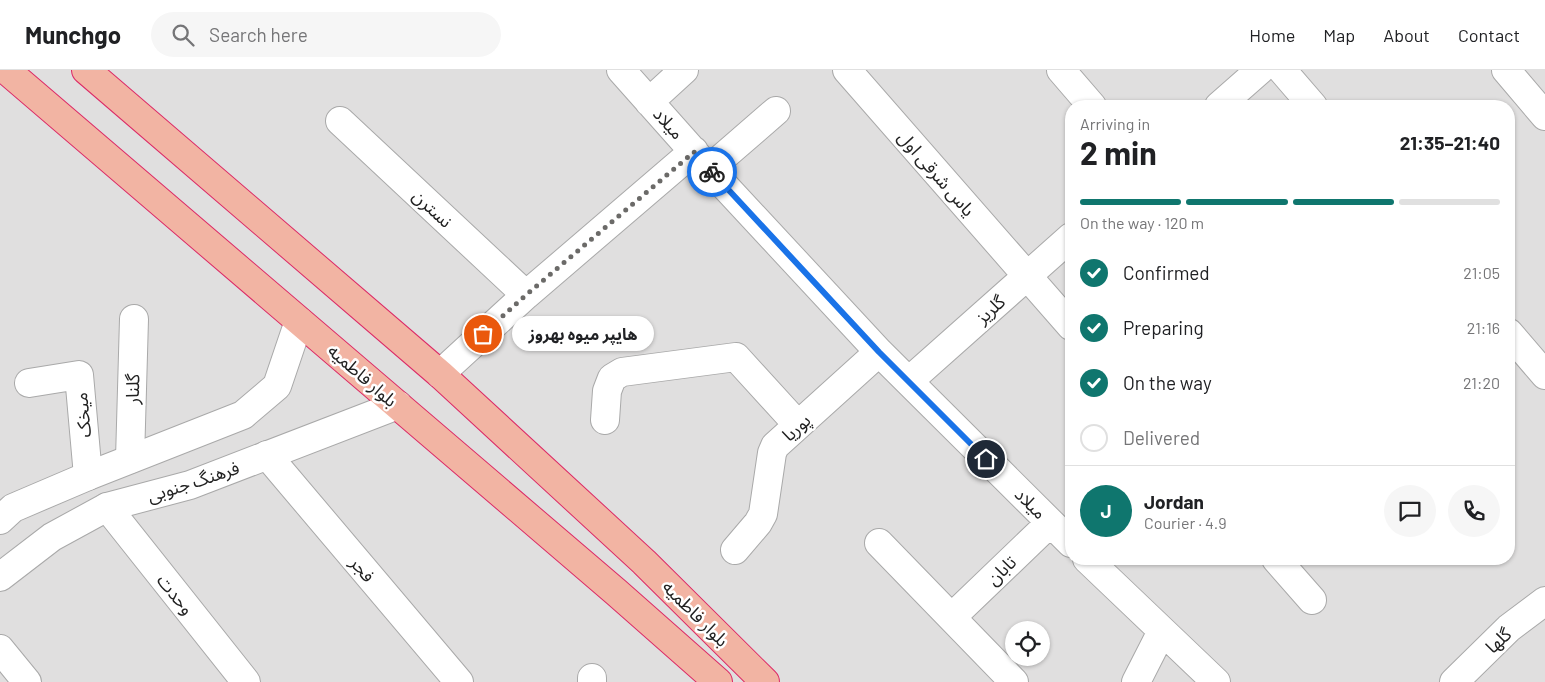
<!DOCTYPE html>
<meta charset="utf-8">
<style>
body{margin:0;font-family:Barlow,"Noto Sans Arabic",sans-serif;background:#f6f6f6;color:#202124;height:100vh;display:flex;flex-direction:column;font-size:19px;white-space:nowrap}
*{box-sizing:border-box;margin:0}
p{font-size:16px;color:#757577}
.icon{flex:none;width:28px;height:28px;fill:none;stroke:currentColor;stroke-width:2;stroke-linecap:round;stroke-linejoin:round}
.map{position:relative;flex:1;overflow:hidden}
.drawer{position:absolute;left:1065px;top:30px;width:450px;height:465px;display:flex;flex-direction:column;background:#fff;border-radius:20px;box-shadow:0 1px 4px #0004}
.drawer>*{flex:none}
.controls{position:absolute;left:1005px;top:551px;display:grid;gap:10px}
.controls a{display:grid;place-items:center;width:45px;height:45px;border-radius:50%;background:#fff;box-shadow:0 1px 4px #0004;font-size:25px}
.pin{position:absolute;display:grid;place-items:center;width:42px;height:42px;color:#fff;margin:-21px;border:2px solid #fff;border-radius:50%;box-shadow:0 1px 5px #0007}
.courier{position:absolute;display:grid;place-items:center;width:50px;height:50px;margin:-25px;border:4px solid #1a73e8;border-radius:50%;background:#fff;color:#222;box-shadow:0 1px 6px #0007}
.bubble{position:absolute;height:35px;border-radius:18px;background:#fff;box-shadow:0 1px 4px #0004;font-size:16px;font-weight:700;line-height:35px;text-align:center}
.head em{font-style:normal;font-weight:700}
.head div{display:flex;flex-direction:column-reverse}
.head{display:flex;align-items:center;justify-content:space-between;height:85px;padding:0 15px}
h1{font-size:32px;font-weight:700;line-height:38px}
.bar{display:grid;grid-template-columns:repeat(4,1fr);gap:8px 5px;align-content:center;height:60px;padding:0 15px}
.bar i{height:6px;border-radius:4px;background:#e0e0e0}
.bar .selected{background:#0f766e}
.bar p{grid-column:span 4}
.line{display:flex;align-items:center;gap:12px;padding:0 15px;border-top:1px solid #e0e0e0}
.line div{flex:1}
.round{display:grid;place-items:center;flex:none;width:52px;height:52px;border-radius:26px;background:#f6f6f6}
ol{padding:0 15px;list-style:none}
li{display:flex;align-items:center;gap:15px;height:55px}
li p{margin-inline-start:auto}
li .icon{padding:5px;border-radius:50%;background:#0f766e;color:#fff;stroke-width:4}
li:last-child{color:#757577}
li i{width:28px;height:28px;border:2px solid #e0e0e0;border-radius:50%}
header{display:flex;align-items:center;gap:30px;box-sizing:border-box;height:70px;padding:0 25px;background:#fff;border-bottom:1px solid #e0e0e0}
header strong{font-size:24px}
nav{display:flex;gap:28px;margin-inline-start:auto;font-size:18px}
.search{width:350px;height:45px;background:#f6f6f6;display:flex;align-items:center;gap:12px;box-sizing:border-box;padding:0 18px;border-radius:28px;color:#757577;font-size:19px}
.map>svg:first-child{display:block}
</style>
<header>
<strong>Munchgo</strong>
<div class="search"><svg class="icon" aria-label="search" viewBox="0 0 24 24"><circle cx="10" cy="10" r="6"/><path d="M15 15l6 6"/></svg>Search here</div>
<nav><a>Home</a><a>Map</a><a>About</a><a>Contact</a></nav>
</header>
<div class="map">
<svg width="1545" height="612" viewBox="0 0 1545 612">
<rect width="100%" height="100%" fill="#f2efe9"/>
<!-- residential -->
<path fill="#e0dfdf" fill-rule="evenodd" d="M0,0H1545V612H0ZM1071,36H1509V489H1071ZM1014,560H1041V588H1014Z"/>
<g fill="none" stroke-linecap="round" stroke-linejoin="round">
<defs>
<path id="minor" d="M621,0L709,99L879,282L1071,473
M847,0L1071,256
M1061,0L1092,36
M1282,0L1313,36
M1506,0L1545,46
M649,32L684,0
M1219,36L1260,0
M340,51L526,225
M709,99L776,41
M1509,263L1545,305
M440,304L526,225L694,81
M909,311L1071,167
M29,313L79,305L88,406
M605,350L607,321L612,308L622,302L736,287L798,355
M267,385L459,612
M130,389L134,249
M107,437L246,612
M879,473L1014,612
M735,480L758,453L763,444L772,383L775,376L879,282
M1087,489L1216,612
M1276,489L1312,530
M952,547L1050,453
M0,579L27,612
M592,608V612
M1136,612L1162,561
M1454,612L1509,558L1545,531"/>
<path id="tertiary" d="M0,450L13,438L88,406L243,345L277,316L299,251
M0,507L52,467L107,437L190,415L398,335"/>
<path id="trunk" d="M6,0L616,522L718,612
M86,0L440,304L644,492L765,612"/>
</defs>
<!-- minor casing -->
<use href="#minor" stroke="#a9a9a9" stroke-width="30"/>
<!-- tertiary casing -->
<use href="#tertiary" stroke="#a9a9a9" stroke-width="30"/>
<!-- trunk casing -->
<use href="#trunk" stroke="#dc2a67" stroke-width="30"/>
<!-- minor -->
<use href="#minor" stroke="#fff" stroke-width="28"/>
<!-- tertiary -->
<use href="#tertiary" stroke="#fff" stroke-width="28"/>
<!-- trunk -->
<use href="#trunk" stroke="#f2b4a3" stroke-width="28"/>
</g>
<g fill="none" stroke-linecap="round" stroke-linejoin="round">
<!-- done -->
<path stroke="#6b6a68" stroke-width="5" stroke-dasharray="0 9" d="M483,264L526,225L694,82L712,102"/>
<!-- route -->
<path stroke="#1a73e8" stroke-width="6" d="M712,102L879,282L986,389"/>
</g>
<g text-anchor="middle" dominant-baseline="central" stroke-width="5" stroke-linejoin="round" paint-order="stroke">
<!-- street labels -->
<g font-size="18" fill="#222" stroke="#fff">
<text transform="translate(669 53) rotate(48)">میلاد</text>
<text transform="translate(937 103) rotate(49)">یاس شرقی اول</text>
<text transform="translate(433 138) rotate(43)">نسترن</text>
<text transform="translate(990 239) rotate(-42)">گلریز</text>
<text transform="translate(363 305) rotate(41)">بلوار فاطمیه</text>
<text transform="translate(132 319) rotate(-89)">گلنار</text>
<text transform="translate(82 345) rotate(-95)">میخک</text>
<text transform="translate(796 357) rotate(-42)">پوریا</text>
<text transform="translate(193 411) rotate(-18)">فرهنگ جنوبی</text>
<text transform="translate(1031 433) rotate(45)">میلاد</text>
<text transform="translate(363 499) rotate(50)">فجر</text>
<text transform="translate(1001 500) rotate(-44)">تابان</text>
<text transform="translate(176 524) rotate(51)">وحدت</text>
<text transform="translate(696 543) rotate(45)">بلوار فاطمیه</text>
<text transform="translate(1498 570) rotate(-43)">گلها</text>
</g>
</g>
</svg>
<div class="controls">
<a><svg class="icon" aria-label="locate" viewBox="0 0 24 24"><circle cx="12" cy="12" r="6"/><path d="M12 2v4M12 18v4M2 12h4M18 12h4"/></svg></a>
</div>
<div class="pin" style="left:483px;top:264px;background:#ea580c"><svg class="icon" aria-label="bag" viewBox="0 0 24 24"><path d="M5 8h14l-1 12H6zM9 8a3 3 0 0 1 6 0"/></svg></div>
<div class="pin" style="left:986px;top:389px;background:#1f2937"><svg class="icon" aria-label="home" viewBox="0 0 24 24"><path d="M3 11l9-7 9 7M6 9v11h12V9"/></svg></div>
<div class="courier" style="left:712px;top:102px"><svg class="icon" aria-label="bike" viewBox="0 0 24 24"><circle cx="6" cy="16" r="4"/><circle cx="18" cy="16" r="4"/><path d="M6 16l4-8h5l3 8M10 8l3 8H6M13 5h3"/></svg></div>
<div class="bubble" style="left:512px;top:246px;width:142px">هایپر میوه بهروز</div>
<section class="drawer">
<div class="head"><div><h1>2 min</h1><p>Arriving in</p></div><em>21:35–21:40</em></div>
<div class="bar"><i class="selected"></i><i class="selected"></i><i class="selected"></i><i></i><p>On the way · 120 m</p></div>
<ol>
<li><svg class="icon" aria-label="check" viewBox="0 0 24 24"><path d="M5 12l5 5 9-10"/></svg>Confirmed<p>21:05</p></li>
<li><svg class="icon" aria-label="check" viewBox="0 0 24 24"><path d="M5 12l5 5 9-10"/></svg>Preparing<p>21:16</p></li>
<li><svg class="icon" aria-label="check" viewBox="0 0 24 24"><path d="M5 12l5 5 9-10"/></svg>On the way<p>21:20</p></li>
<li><i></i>Delivered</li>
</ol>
<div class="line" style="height:90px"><b class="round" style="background:#0f766e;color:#fff">J</b><div><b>Jordan</b><p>Courier · 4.9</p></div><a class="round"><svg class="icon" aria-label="chat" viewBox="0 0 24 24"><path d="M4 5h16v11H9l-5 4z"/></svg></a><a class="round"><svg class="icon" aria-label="phone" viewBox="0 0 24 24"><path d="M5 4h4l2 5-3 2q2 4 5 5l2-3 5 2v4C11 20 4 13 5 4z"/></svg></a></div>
</section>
</div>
